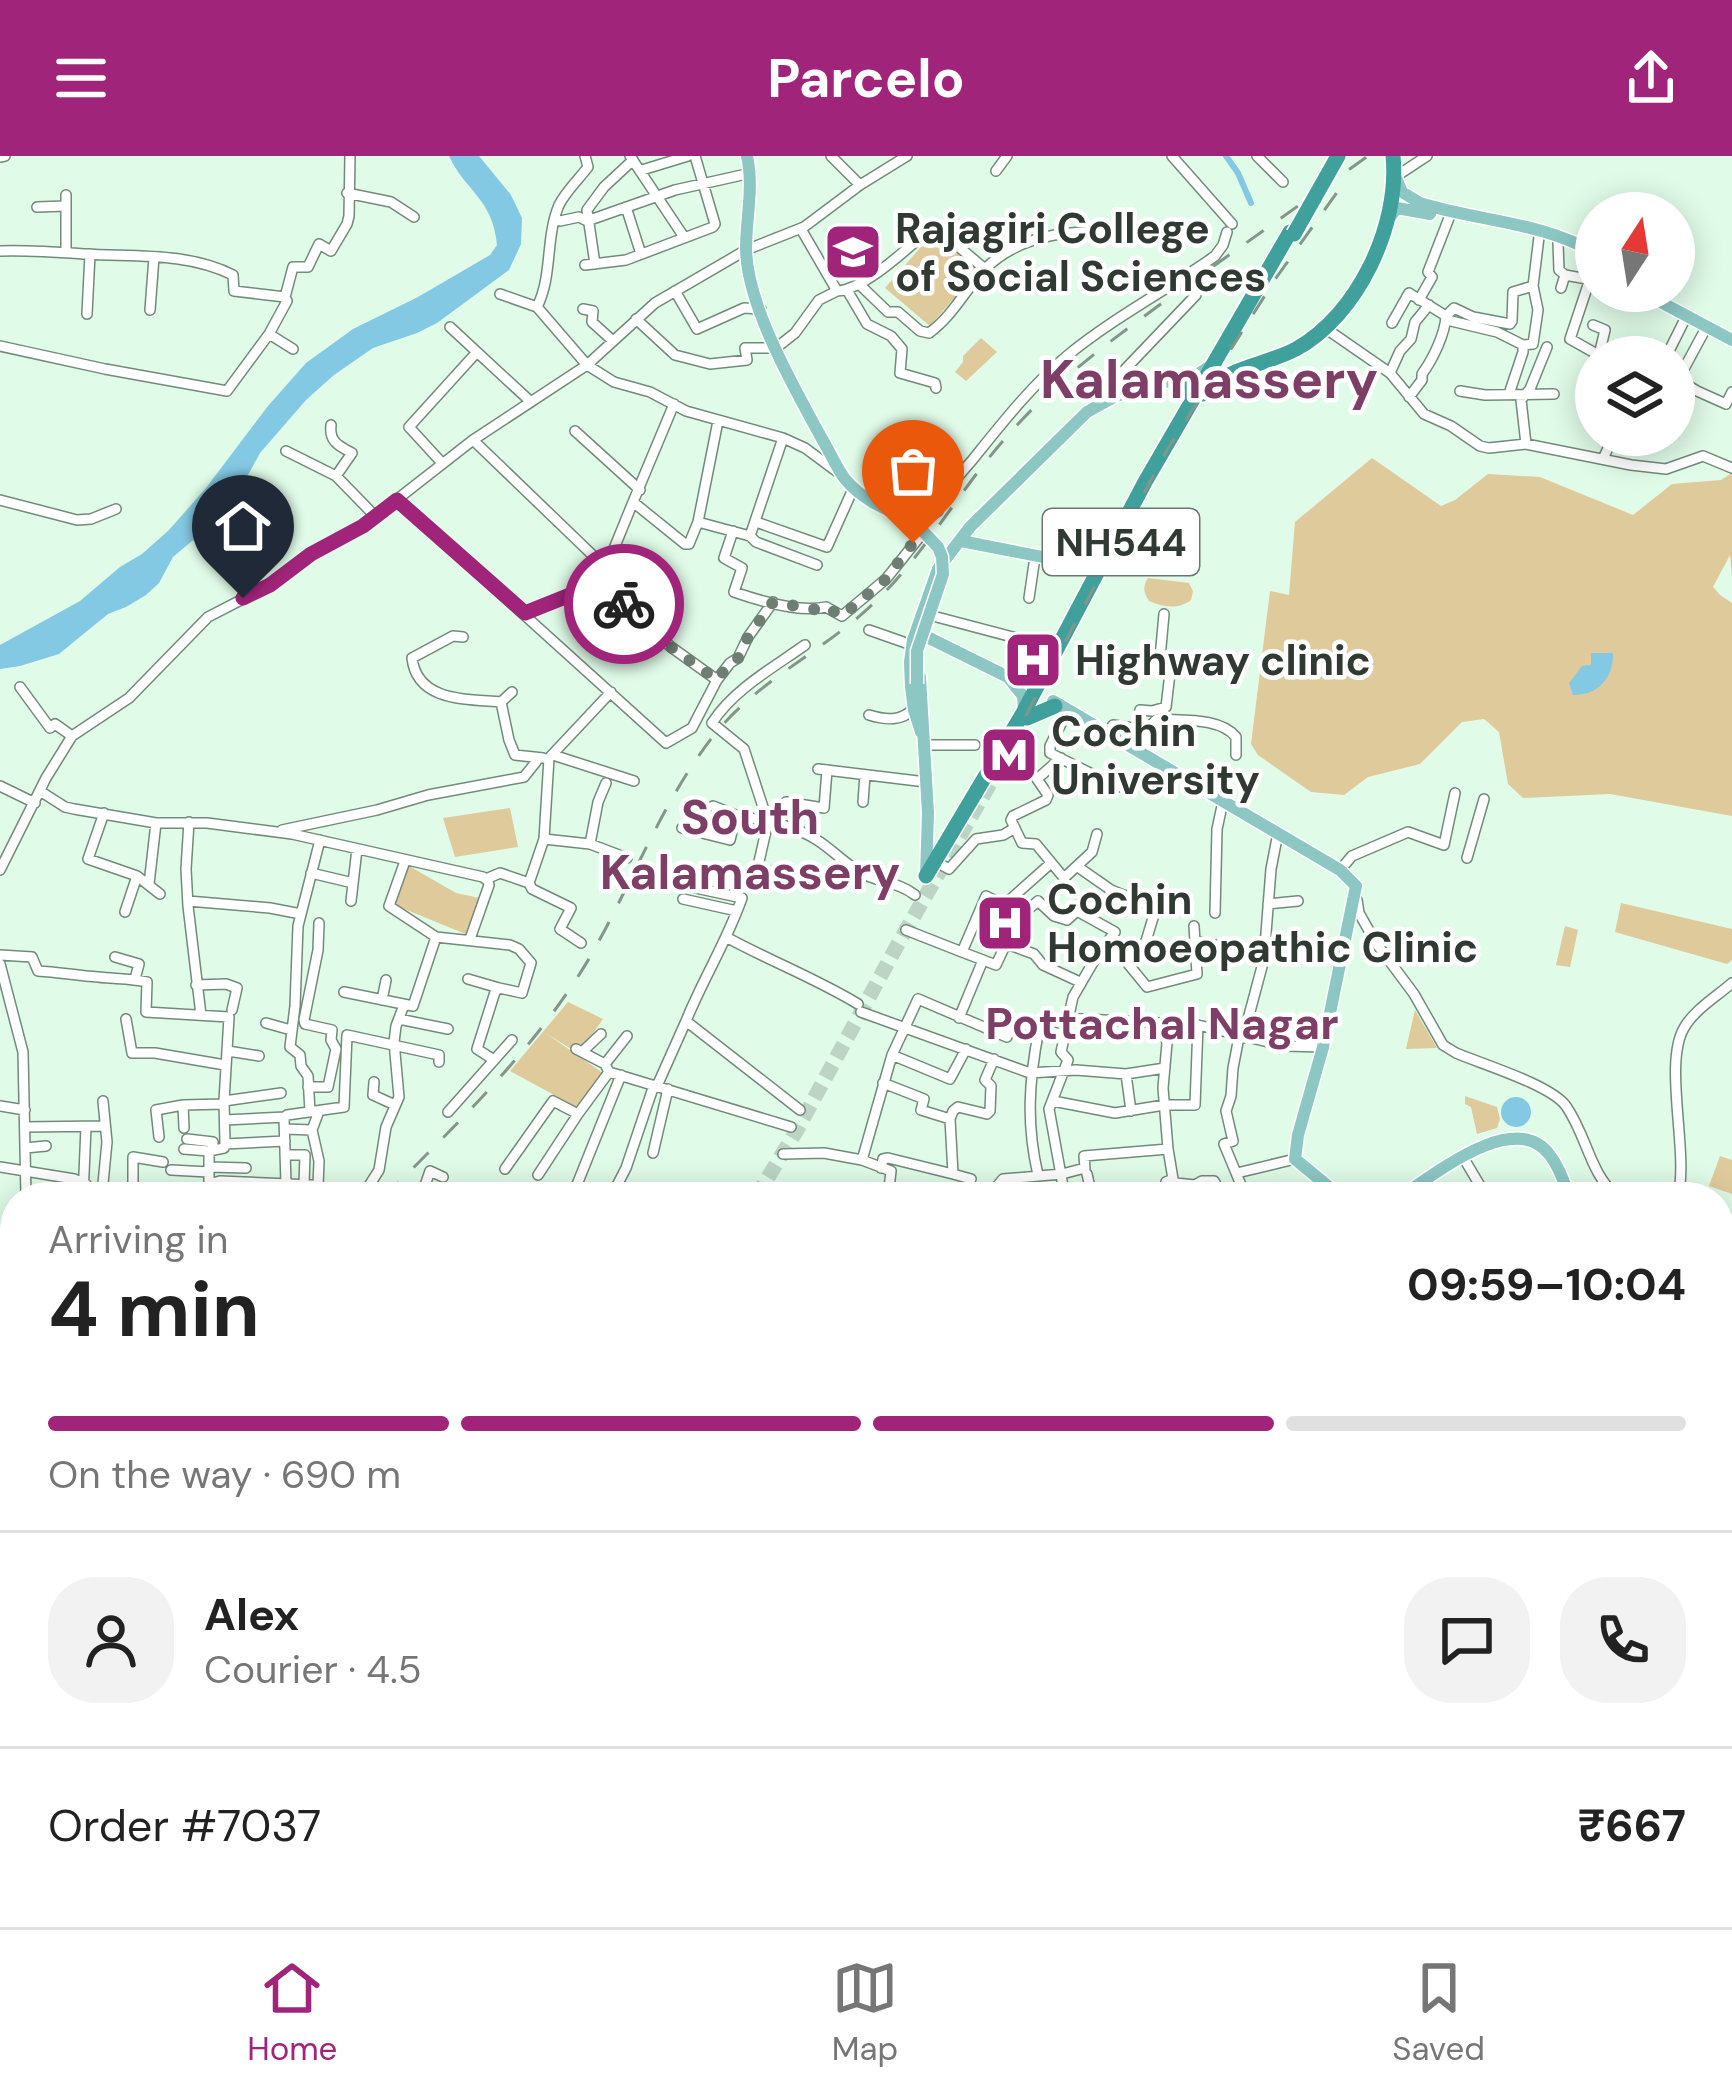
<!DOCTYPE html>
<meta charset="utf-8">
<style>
body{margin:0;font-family:"DM Sans",sans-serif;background:#f2f2f2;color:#222;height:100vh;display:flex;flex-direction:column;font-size:45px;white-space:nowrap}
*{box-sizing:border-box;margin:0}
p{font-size:39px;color:#767676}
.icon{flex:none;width:66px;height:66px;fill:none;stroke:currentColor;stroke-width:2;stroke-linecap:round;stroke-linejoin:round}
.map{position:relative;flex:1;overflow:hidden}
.side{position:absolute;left:0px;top:1026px;width:1734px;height:747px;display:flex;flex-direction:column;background:#fff;border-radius:48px 48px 0 0;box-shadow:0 6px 30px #0003}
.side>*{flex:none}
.needle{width:78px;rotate:12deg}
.fabs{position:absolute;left:1575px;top:36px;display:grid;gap:24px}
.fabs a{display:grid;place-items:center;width:120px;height:120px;border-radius:50%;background:#fff;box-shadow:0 6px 30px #0003;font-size:60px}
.pin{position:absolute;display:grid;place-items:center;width:102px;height:102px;color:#fff;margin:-123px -51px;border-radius:50% 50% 50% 0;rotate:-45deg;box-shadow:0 0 12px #0007}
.pin .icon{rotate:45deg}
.courier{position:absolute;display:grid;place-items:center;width:120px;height:120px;margin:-60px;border:9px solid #a02479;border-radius:50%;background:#fff;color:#222;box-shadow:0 3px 15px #0007}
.summary em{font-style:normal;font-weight:700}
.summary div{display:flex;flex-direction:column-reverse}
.summary{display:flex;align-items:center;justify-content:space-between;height:204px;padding:0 48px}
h1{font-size:78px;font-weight:700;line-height:90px}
.bar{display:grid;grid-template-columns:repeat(4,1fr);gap:18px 12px;align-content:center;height:144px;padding:0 48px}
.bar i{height:15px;border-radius:9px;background:#e0e0e0}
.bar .current{background:#a02479}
.bar p{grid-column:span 4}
.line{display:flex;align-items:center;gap:30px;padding:0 48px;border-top:3px solid #e0e0e0}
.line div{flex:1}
.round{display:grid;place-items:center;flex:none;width:126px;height:126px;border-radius:48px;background:#f2f2f2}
header{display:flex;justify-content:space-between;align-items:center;height:156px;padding:0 48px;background:#a02479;color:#fff;font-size:54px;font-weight:700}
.tabs{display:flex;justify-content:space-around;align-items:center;height:168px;border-top:3px solid #e0e0e0;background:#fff;font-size:33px;color:#767676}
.tabs a{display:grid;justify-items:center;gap:6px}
.tabs .current{color:#a02479}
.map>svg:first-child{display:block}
</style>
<header><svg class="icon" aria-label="menu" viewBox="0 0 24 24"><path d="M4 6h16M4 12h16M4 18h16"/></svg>Parcelo<svg class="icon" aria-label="share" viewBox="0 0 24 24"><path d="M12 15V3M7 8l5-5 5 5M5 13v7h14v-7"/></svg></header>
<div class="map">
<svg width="1732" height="1771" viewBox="0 0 1732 1771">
<rect width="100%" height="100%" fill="#e0fbe8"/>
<!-- green -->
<path fill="#dfca9b" d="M934,76L978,114L930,170L885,132Z
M981,182L997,196L966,225L955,216L963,206V200Z
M1372,302L1441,350L1455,344L1488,318L1540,321L1633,359L1672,328L1721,324L1732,317V421L1730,399L1713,431L1720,439L1732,447V660L1610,638L1523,642L1508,628L1499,576L1484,563L1462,566L1420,608L1368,621L1344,639L1311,636L1258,599L1251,588L1270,435L1289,439L1295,366Z
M1148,422L1189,427L1193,435L1191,444C1178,454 1163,451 1149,445C1144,437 1142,431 1148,422Z
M510,652L518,691L455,701L443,662Z
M409,710L456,737L480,742L468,779L392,748Z
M1621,747L1732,773V804L1727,808L1615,776Z
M1565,770L1578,774L1570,811L1556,809Z
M568,846L603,863L579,898L544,876L603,917L580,953L510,915Z
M1415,854L1437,892L1406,893Z
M1465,940L1497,951L1500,963L1497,972L1477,978L1471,951L1465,948Z
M1720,1000L1732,1004V1038L1709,1030Z
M1727,1412L1732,1414V1524L1719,1522V1422Z"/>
<!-- water -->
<path fill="#84c9e4" d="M449,0H479L511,39L522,62L521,88L509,114L437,167L417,177L373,192L334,219L306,244L260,297L223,365L211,378L192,385L173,401L159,427L146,439L126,451L108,458L59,498L20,510L0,513V489L80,445L120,411L142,398L169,374L206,332L268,250L306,207L353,173L418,141L490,99L497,89C493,43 466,36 449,0Z
M1591,497H1613C1614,521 1598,540 1573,539L1569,527L1582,510L1591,509Z
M1501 956a15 15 0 1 1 30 0a15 15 0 1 1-30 0Z"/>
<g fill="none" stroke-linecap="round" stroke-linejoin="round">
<!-- canal -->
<path stroke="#84c9e4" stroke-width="6" d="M1226,0L1238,17L1251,47"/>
<!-- highway-tunnel -->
<path stroke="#bdd4c4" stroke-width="15" stroke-dasharray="15 8" stroke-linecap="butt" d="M756,1041L797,974L898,788L1008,596"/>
<defs>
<path id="minor" d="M630,0L684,81
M831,0L860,29
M1172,0L1232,68
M1257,0L1283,26
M0,1L5,0
M642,14L688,0
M996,15L1007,0
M1395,21L1427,0
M347,37L391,46L414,61
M66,39V96
M37,51L66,50
M626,51L641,98
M560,65L579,61L587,65L675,34L751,17
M801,73L837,135C867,133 910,89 934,70L985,113
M1558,87L1559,114L1565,119L1561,132
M0,95C29,94 56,96 85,98C135,101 187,96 233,119L234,135L285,141L287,145L269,178L227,235L105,213L0,190
M595,108L587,54L604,31L633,4
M585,109L626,104L713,71L715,68L695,0
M1565,119L1587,123L1589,126L1570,183L1602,201
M859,128L888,156H898L920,175L929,177C953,160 966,132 986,112C1032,67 1101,76 1160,76
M847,134L867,168L891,180L902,193L900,217L935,227L936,232
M675,135L697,173L744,152L761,153
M500,138L537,151L587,209L614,226L650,236L686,255L783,282L805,292L836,315
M285,141L293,111H308L319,88L331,95L347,68L349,60L350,0
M1419,144L1432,121L1428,116L1449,62
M537,151C553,119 545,82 559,49C566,35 579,23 588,11L585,0
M583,153L593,155L592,166L613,185
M150,154L154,101
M87,158L90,98
M636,163L675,199L710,208L747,204L745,192H776L795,177L819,144L837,135
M1447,164L1497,176L1523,189
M1392,167L1409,137L1446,160L1454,152L1473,161L1510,168L1512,165L1513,136L1533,130L1539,81
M1593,169L1605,174L1599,199
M450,171L531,246
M1325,172L1390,217L1424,258L1451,270L1480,290L1489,292L1526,288L1631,309L1666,313L1703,300L1732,312
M269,178L293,193
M1666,201L1686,161
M1390,217L1400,195L1411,183L1415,166L1429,149
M1674,221L1697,235L1726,248L1732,236
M1679,222L1706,172
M1125,232L1117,235L1111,228L1196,139
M1460,235L1485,239L1554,238
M1509,238L1523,196V189L1533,188L1538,154L1533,130
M1409,241L1422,224V218C1433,203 1445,178 1446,160
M674,248L633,346L685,388H689L698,366
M718,265L698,366L750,380L783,282
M331,269C329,286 339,290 352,297L336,320
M575,275L640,334
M473,284L607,413
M1526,288L1521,244L1530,233L1547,191
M286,295L336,320L375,360
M1603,303L1614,279
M442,307L409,271L477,196
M396,343L666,587L692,572L717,524L730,507L738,502L748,481L773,446
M0,344L77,364L91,363L116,353
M756,366L827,391L853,333
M914,371L938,355C941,337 961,318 974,302C1003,266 1032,229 1068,199C1113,162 1167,134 1215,100L1223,89L1227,76
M733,375L724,402L742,412L734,436C760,445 800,457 826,451L842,460L886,423L922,378
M750,380L756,386L817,409
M600,427L671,491L717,524
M1029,442L1035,401
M525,457L600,427L633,346
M933,460L1058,493
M869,474L909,488L912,496
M463,481L453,480L412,502C417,546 467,543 501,546L512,536
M20,531L50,572L55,568L72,580
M501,546L509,584L515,599L543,602
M1067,556L1050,590V597L1118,631
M869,559C885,564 902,566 914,552
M1108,576L1113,569L1133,572L1137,570L1140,554L1152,555L1166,551L1170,517L1160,502L1164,458
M923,589H975
M1135,593L1141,573L1150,570L1157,563C1182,565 1220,561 1236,581V599
M553,599L634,625
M1061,602L1037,623L1048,639L1046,644L1013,660L1011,664L1022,687L1036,688L1064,722L1092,696L1097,678
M818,613L926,626
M0,630L35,647
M40,635L65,651L74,653L156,667H207L292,678L483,721L488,725L489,729L470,783
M786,646L824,652L827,614
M863,646L865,619
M713,650L736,659
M104,657L88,703L137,720L160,738
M761,664L764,654L744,593L712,567C733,534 774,511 805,489
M189,666L186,713L188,750L201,859
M682,672L730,684L736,659C764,665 792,668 817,684C833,694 846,709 863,718C880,726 900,727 915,739
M282,674L377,654L428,639L524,621L536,606
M544,683L590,688L627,702
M590,688L598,646L606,627
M1467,702L1484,643
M405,705L389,750L436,781L510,789L519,793L531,807L522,837L499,832L495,836L477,893L494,904
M942,709L949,713L976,683L1003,679L1015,672
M1078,711L1111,734L1156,752L1146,785L1129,809L1147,831L1197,818L1194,770
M0,714L46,622L72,580L129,542L208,461L270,429L311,398L363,370L473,284L587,209L655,147L746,94L804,71L860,29L907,0
M767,714L758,710L768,666
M1340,714L1352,700L1408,676L1444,689L1455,637
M311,717L349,726
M486,723L500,717L529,727
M668,726L742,742C727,785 703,823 686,865L800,954
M149,728L156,667
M683,743L737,755
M1357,744L1359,757L1376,787L1414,838L1443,889L1456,897C1482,908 1551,929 1566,950C1587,980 1589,1016 1617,1041
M188,745L270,752L301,758
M351,745L357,693
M1268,748L1298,745
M125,756L137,720
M1215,757L1217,673L1222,650
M1018,762L1038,745L1054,760L1067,764L1077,755L1081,746
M906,774L962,796L986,740L1004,749L1050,708
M726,781C770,805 815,822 858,848
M1195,785L1264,799
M581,787L560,773L571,752L532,733L529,727L544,683L549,602L611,536
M1007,788L1034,798L1043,809L1080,826
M962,796L996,809L1018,762L1004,749
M0,799L32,801L38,815C59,816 78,820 98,821C115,823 130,822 147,826L146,856L229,861L224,945L225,988L224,992L209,995V1028
M115,801L139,808L135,823
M0,808L23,896L26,1041
M468,823L499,832
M196,829L226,828L237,832L232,854
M344,836L413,850L436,781
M382,844L386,824
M861,856L1030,917L1076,914L1126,918L1165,912
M959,862L983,804
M1066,862L1198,869L1285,890L1323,891
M126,863L132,897H155L225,909
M399,863L448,873
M266,867L291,874
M1239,881L1233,912L1231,940L1226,955L1233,985L1224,988L1246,1041
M1243,882L1264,803L1271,713L1277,682
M576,893L605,908L609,916
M228,895L259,900
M582,896L601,878
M892,899L950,923L966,893
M605,908L627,880
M1126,918L1131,955
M374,926L373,939L395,949
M883,927L924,943L921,954L950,963
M657,930L686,865
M308,931H328L336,893L331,884L332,874L305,868L304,864L318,794L319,767
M224,945L281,937
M1053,945L1115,957L1164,949H1195L1198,869
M0,950L25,954
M310,956L308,920L301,910L300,899L290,891L295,850L298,770L320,684
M448,956L512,884
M225,964L285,961
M25,971L102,970
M184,972L183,949L224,948
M285,973L312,974L319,955
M312,974L319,1005L318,1030
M159,981L156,954L183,949
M187,983L213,986L212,994
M225,988L285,985
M25,992L46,990
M184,993L209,995
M653,997L668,933
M783,998L824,997L862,1004L892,899L918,843L1007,881L1012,865L1064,879
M285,999H305L304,1028
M1463,1001L1482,1033L1465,1041
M862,1004L891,1015L888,1041
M0,1011L74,1023L86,1028L89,1036L102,1038L151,1033L202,1041
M209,1011L246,1012
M881,1012L883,1003L888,1002L953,1018L950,963L953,955L958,951L987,958L990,955L991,930L985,924L994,903
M505,1013L553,945L578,958L609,916L791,971
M171,1014L209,1016
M1237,1017L1295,1003
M953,1018L971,1023
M1087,1018L1092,1040
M538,1019L578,958
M1038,1019C1026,968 1029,924 1039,873
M1166,1026L1195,1029L1202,1025H1214L1223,1041
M133,1037V1001L163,1006
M102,1038L107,986L103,945
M550,1039L555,1034L569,1041
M83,1041L86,971
M206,1041L209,1028L220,1025L312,1029L349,1041
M290,1041L286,1028L284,962L287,959L344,951L347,879L439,899V906
M362,1041L379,1014L386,971L399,941L394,886L396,870L404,849
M421,1041L430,1015L443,1021
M572,1041L621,919
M611,1041L626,1012L654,929
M956,1041L957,1033L986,1041
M988,1041L1003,1023L1062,1018L1085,1012L1084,1000L1168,993L1163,932L1167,887L1163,868
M1065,1041L1049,953L1068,904L1061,896L1073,841L1098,798L1115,776L1077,755
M1162,1041L1166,1026L1173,1023L1168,993
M1678,1041C1689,996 1663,908 1684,872C1694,854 1716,841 1732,827
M0,1089H15
M1719,1106L1732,1085
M0,1108L15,1103
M1722,1127L1732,1111
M1719,1231L1732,1236
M0,1266L15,1268
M1719,1312L1732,1317
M0,1394L7,1365
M13,1416L15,1397
M0,1469L15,1475
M0,1589L15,1591
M1719,1607L1732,1592
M12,1686L15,1647
M1719,1754L1732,1758
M178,1758V1760
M356,1758V1771
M511,1758L514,1771
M623,1758L624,1771
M672,1758L675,1771
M966,1758L973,1771
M1032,1758L1037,1771
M1284,1758L1287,1771
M1396,1758L1398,1771
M1602,1758V1771
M722,1760L732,1758
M1476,1765L1509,1758
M376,1771L378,1760L381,1759H457
M528,1771L525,1765L533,1760
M538,1771H552
M829,1771V1758
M1132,1771L1134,1758
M1233,1771L1243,1758
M1681,1771L1684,1758"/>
<path id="major" d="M747,0C754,32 746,61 746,93C747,151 795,233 822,283C830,296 836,311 845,323C854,334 862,340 874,347
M1396,22L1402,36L1420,47C1476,65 1545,66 1596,98
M1390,61L1397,52L1430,58
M1640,135L1732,184
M961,385L1099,412
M917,476L1008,521L1023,540L1024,556
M920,521L928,657L926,720
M1053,545L1340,714L1356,730
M921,576L914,554L911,531L910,506L913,484L938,413L970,371L1087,256L1116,240L1147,230L1195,220L1212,209
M1341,1041L1295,1003L1298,979L1323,891L1356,730
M1400,1041C1434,1019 1514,953 1549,998C1558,1009 1565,1028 1569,1041
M1719,1688L1732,1693
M988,1771L1006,1758"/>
<path id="highway" d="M1182,224L1192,229V244
M1203,238C1229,210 1264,210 1296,193C1358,159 1400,69 1393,0
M1027,562L1055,550
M926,720L1023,557L1145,326L1290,76
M181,1771L192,1758"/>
</defs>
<!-- minor casing -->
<use href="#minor" stroke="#728a7a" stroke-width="12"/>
<!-- major casing -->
<use href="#major" stroke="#fff" stroke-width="15"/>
<!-- highway casing -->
<use href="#highway" stroke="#fff" stroke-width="18"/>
<!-- minor -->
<use href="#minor" stroke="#fff" stroke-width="9"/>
<!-- major -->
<use href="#major" stroke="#8cc7c4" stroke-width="12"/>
<!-- highway -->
<use href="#highway" stroke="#40a19c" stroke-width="15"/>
<!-- rail -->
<path stroke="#849689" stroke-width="3" stroke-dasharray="21 21" stroke-linecap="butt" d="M1006,597L1167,294L1276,122L1348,21
M384,1041C458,967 537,891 590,801C632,728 662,645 714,579C758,524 824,495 874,447C927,396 961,331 1010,277C1058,222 1117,180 1176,137C1240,91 1304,46 1368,0
M0,1129L15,1128"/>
<defs>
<path id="major-bridge" d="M874,347L917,369L938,391L942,401L943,418L917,495V528"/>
<path id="highway-bridge" d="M1294,78L1338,0"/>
</defs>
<!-- major-bridge casing -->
<use href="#major-bridge" stroke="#fff" stroke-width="15" stroke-linecap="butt"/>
<!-- highway-bridge casing -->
<use href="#highway-bridge" stroke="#fff" stroke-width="18" stroke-linecap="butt"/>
<!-- major-bridge -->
<use href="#major-bridge" stroke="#8cc7c4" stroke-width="12"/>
<!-- highway-bridge -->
<use href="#highway-bridge" stroke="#40a19c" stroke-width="15"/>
</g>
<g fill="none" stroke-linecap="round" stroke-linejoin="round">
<!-- done -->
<path stroke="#6e7e72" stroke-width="12" stroke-dasharray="0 21.6" d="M624,448L671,491L717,524L730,507L738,502L748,481L773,446L819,454L826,451L842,460L886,423L913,387"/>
<!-- route -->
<path stroke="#a02479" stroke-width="15" d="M243,442L270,429L311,398L363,370L397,344L525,457L600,427L624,448"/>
</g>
<!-- icons -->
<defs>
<symbol id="university-square" viewBox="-11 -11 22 22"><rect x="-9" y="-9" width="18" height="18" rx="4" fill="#a02479" stroke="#fff"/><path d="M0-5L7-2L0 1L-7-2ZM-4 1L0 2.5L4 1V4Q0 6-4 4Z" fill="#fff"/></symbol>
<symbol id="hospital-square" viewBox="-11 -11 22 22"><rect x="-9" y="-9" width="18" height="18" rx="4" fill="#a02479" stroke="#fff"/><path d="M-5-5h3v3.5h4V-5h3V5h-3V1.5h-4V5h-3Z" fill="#fff"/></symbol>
<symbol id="metro-square" viewBox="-11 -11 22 22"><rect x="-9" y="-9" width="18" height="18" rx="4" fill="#a02479" stroke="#fff"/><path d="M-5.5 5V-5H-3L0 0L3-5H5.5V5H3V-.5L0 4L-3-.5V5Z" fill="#fff"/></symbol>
</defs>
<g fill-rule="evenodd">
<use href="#university-square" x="820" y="63" width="66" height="66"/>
<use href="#hospital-square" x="1000" y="471" width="66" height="66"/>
<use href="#metro-square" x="976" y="566" width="66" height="66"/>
<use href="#hospital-square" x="972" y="734" width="66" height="66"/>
</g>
<g text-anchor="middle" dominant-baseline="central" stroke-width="9" stroke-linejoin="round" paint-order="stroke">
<!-- shield labels -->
<rect fill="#fff" stroke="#6e7570" stroke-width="3" x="1043" y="353" width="156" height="66" rx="9"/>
<g font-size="39" font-weight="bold" fill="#303a33">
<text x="1121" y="386">NH544</text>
</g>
<!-- poi labels -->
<g font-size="42" font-weight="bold" fill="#303a33" stroke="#fff" text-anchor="start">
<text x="895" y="72">Rajagiri College<tspan x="895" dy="48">of Social Sciences</tspan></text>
<text x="1075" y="504">Highway clinic</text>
<text x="1051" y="575">Cochin<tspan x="1051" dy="48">University</tspan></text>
<text x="1047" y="743">Cochin<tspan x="1047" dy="48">Homoeopathic Clinic</tspan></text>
</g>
<!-- neighbourhood labels -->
<g font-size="45" font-weight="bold" fill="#7e3f66" stroke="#fff">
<text x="1162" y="867">Pottachal Nagar</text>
</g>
<!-- quarter labels -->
<g font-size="48" font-weight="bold" fill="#7e3f66" stroke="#fff">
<text x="750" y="661">South<tspan x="750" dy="55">Kalamassery</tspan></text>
</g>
<!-- district labels -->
<g font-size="54" font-weight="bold" fill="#7e3f66" stroke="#fff">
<text x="1209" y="223">Kalamassery</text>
</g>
</g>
</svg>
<div class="fabs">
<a><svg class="needle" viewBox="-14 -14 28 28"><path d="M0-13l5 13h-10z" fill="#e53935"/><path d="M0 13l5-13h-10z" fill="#767676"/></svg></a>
<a><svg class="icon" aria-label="layers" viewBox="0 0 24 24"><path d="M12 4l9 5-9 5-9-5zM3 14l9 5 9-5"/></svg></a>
</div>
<div class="pin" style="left:913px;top:387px;background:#ea580c"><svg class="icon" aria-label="bag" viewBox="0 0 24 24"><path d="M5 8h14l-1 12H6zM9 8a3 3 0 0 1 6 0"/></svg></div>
<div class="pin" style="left:243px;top:442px;background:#1f2937"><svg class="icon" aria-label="home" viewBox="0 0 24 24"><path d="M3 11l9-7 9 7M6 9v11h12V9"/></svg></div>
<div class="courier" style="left:624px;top:448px"><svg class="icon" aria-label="bike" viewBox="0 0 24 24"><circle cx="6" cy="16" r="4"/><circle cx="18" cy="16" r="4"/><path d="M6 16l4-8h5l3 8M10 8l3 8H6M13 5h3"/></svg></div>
<section class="side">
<div class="summary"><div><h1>4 min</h1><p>Arriving in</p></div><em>09:59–10:04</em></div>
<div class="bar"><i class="current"></i><i class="current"></i><i class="current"></i><i></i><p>On the way · 690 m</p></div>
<div class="line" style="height:216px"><a class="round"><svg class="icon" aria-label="person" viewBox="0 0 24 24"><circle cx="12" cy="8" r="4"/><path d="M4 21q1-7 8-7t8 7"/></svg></a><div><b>Alex</b><p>Courier · 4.5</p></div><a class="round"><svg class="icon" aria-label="chat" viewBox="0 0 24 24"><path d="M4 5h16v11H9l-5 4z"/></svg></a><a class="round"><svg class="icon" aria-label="phone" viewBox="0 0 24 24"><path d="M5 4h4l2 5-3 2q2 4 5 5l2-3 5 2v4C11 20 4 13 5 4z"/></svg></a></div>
<div class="line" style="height:156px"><div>Order #7037</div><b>₹667</b></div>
</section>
</div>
<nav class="tabs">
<a class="current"><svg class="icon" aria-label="home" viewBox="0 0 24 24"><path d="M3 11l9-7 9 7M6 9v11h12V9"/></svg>Home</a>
<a><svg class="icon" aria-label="map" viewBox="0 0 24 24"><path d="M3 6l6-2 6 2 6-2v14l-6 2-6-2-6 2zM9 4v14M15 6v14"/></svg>Map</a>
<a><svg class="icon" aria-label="saved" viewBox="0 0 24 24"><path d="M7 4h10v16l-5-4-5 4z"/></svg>Saved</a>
</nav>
